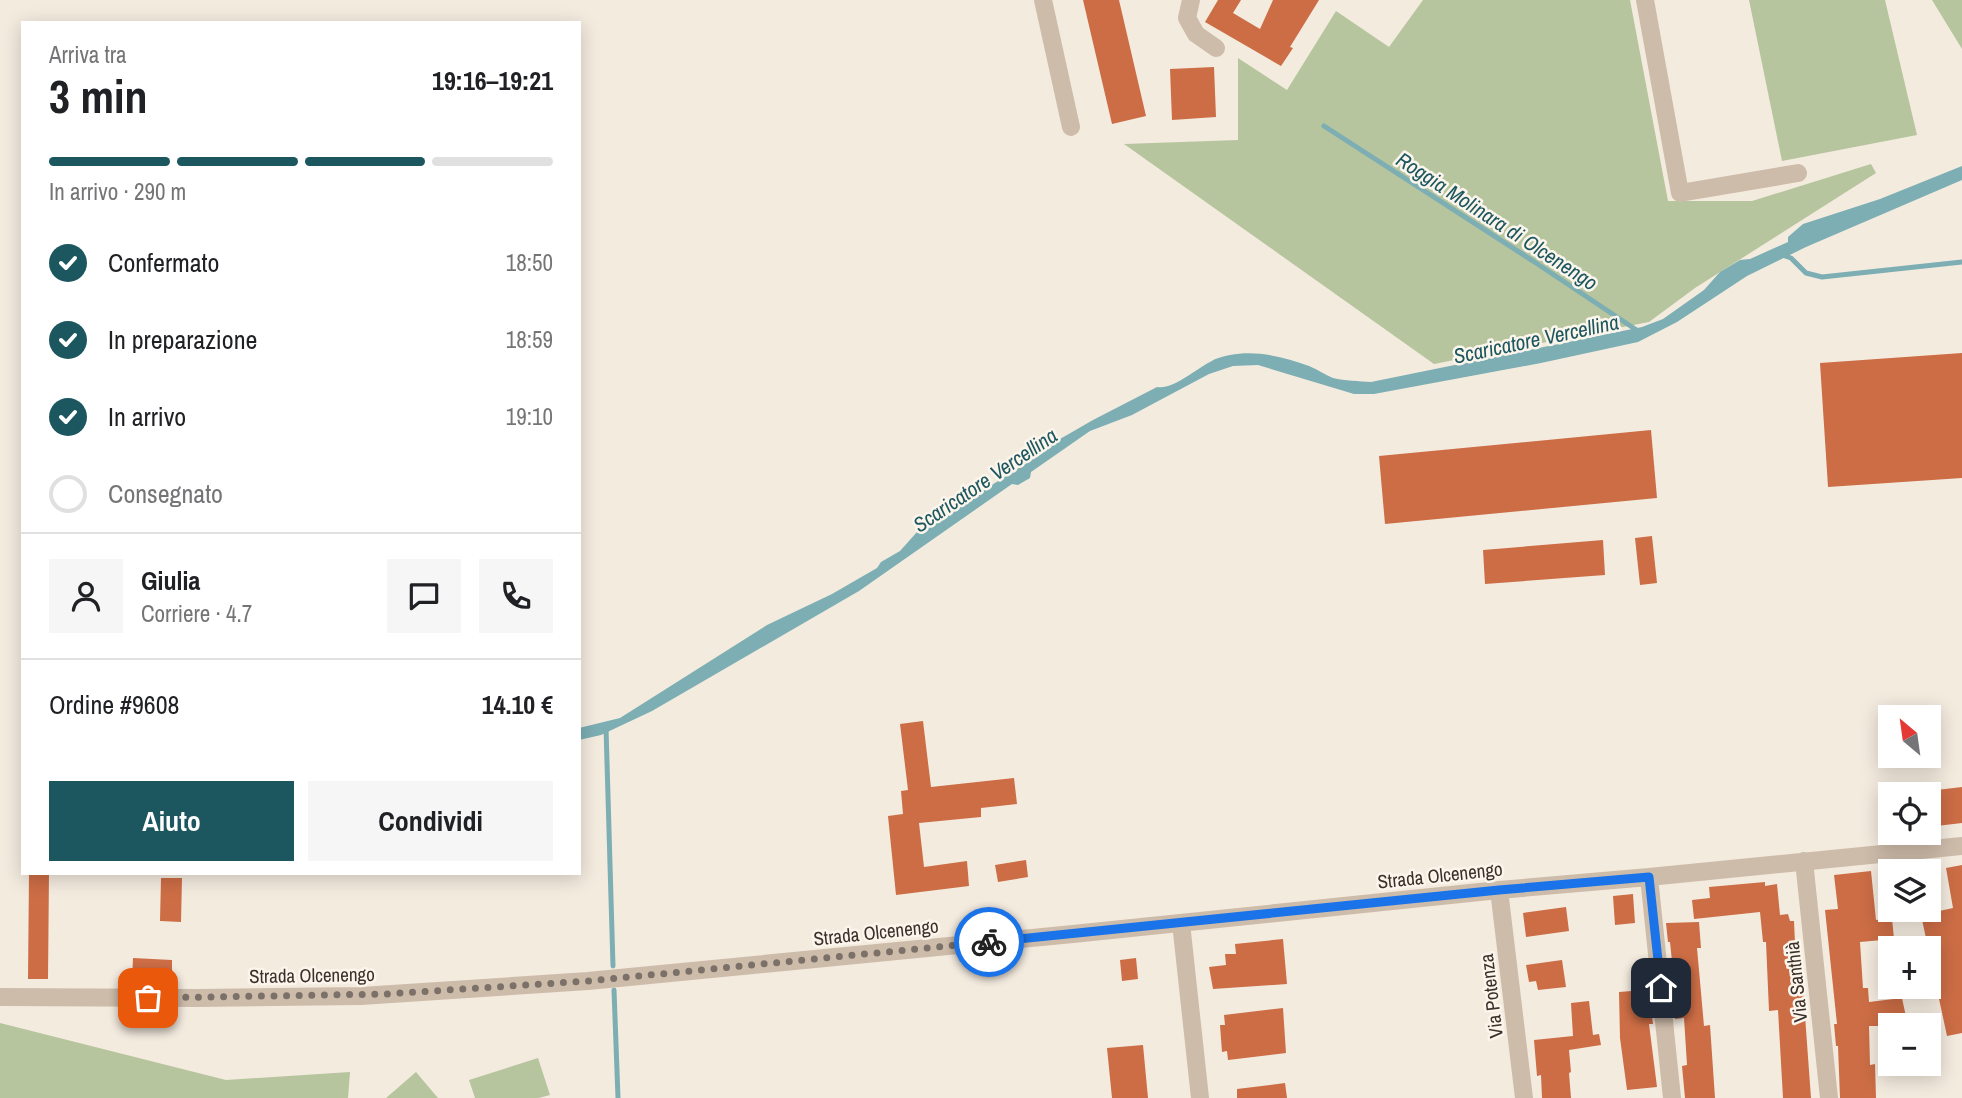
<!DOCTYPE html>
<html lang="it">
<meta charset="utf-8">
<style>
body{margin:0;font-family:"Archivo Narrow",sans-serif;background:#f6f6f6;color:#202124;height:100vh;display:flex;flex-direction:column;font-size:26px;white-space:nowrap}
*{box-sizing:border-box;margin:0}
p{font-size:23px;color:#757577}
.icon{flex:none;width:38px;height:38px;fill:none;stroke:currentColor;stroke-width:2;stroke-linecap:round;stroke-linejoin:round}
.map{position:relative;flex:1;overflow:hidden}
.panel{position:absolute;left:21px;top:21px;width:560px;height:854px;display:flex;flex-direction:column;background:#fff;border-radius:0px;box-shadow:0 4px 18px #0003}
.panel>*{flex:none}
.needle{width:46px;rotate:331deg}
.buttons{position:absolute;left:1878px;top:705px;display:grid;gap:14px}
.buttons a{display:grid;place-items:center;width:63px;height:63px;border-radius:0px;background:#fff;box-shadow:0 4px 18px #0003;font-size:35px}
.pin{position:absolute;display:grid;place-items:center;width:60px;height:60px;color:#fff;margin:-30px;border-radius:14px;box-shadow:0 4px 10px #0006}
.courier{position:absolute;display:grid;place-items:center;width:70px;height:70px;margin:-35px;border:5px solid #1a73e8;border-radius:50%;background:#fff;color:#222;box-shadow:0 2px 9px #0007}
.headline em{font-style:normal;font-weight:800}
.headline div{display:flex;flex-direction:column-reverse}
.headline{display:flex;align-items:center;justify-content:space-between;height:119px;padding:0 28px}
h1{font-size:46px;font-weight:800;line-height:52px}
.bar{display:grid;grid-template-columns:repeat(4,1fr);gap:10px 7px;align-content:center;height:84px;padding:0 28px}
.bar i{height:9px;border-radius:5px;background:#e0e0e0}
.bar .selected{background:#1c575f}
.bar p{grid-column:span 4}
.line{display:flex;align-items:center;gap:18px;padding:0 28px;border-top:2px solid #e0e0e0}
.line div{flex:1}
.round{display:grid;place-items:center;flex:none;width:74px;height:74px;border-radius:0px;background:#f6f6f6}
ol{padding:0 28px;list-style:none}
li{display:flex;align-items:center;gap:21px;height:77px}
li p{margin-inline-start:auto}
li .icon{padding:7px;border-radius:50%;background:#1c575f;color:#fff;stroke-width:4}
li:last-child{color:#757577}
li i{width:38px;height:38px;border:4px solid #e0e0e0;border-radius:50%}
.primary-button{display:flex;gap:14px;margin-top:auto;padding:14px 28px}
.primary-button a{flex:1;height:80px;border-radius:0px;background:#1c575f;color:#fff;font-size:28px;font-weight:800;line-height:80px;text-align:center}
.primary-button a+a{background:#f6f6f6;color:#202124}
.map>svg:first-child{display:block}
</style>
<div class="map">
<svg width="1962" height="1098" viewBox="0 0 1962 1098">
<rect width="100%" height="100%" fill="#f4ebdf"/>
<!-- green -->
<path fill="#b6c59e" d="M1423,0H1630L1668,201H1752L1871,164L1876,173L1695,288L1649,322L1434,364L1124,144L1238,140V58L1287,90L1336,11L1389,47Z
M1749,0H1885L1917,135L1782,161Z
M1932,0H1962V49Z
M0,1023L226,1080L350,1072L348,1098H0Z
M538,1058L550,1095L539,1098H475L469,1080Z
M416,1072L438,1098H386Z"/>
<!-- water -->
<path fill="#7caeb3" d="M1962,166V180L1806,247L1747,276L1677,322L1638,342L1541,363L1374,394H1354L1258,365L1233,366L1209,374L1132,415L1090,431L1031,472L1030,478L1018,485L1012,484L859,591L652,711L601,735L579,740V728L620,718L767,625L832,594L877,568L881,562L900,551L917,532L1033,459L1060,439L1093,420L1157,387C1173,390 1196,369 1210,362C1216,358 1224,356 1230,355C1257,350 1284,357 1309,366C1317,369 1325,375 1333,378C1345,381 1359,381 1371,382L1642,327L1663,319L1704,290L1720,272L1740,260L1750,259L1788,242V237L1803,224L1880,199Z"/>
<g fill="none" stroke-linecap="round" stroke-linejoin="round">
<!-- stream -->
<path stroke="#7caeb3" stroke-width="5" d="M1324,126L1536,263L1638,331
M1782,255L1791,258L1806,273L1822,277L1962,262
M606,728L613,966
M614,990L618,1098"/>
</g>
<!-- building -->
<path fill="#cc6d45" d="M1083,0H1119L1146,116L1112,124Z
M1218,0H1241L1233,13L1260,29L1273,0H1319L1290,47L1293,48L1281,66L1205,22Z
M1214,67L1216,117L1172,120L1170,69Z
M1962,353V478L1828,487L1820,363Z
M1651,430L1657,498L1385,524L1379,456Z
M1652,536L1657,583L1640,585L1635,538Z
M1603,540L1605,575L1485,584L1483,550Z
M923,721L931,787L1014,778L1017,804L981,808V817L919,823L924,867L967,861L969,886L896,895L888,816L903,814L901,791L908,790L900,724Z
M1962,787V823L1928,827V791Z
M1026,860L1028,877L998,882L995,865Z
M1962,865V1033L1947,1036L1921,915L1953,908L1946,868Z
M1871,871L1876,920L1892,918L1894,939L1860,942L1863,988H1868L1869,1002L1902,998L1908,1026H1869L1870,1065L1875,1064L1876,1098H1840L1838,1046H1836L1834,1024H1837L1825,910L1838,909L1834,875Z
M29,873H49L48,979H28Z
M161,878H182L181,922L160,921Z
M1765,882V886L1777,884L1780,915L1788,914L1790,921H1794L1797,988H1803L1811,1098H1783L1778,1010L1769,1011L1766,942H1763L1760,912L1694,919L1692,900L1710,898L1709,887Z
M1633,894L1635,923L1615,925L1613,896Z
M1566,907L1569,931L1526,937L1523,913Z
M1699,922L1701,948H1697L1704,1026L1710,1025L1715,1098H1685L1682,1066L1687,1065L1684,1018L1675,1019L1674,1008L1676,1000L1670,942H1668L1666,923Z
M1283,939L1287,984L1213,989L1209,967L1226,965L1225,954H1236L1235,944Z
M133,958L172,960V981L132,980Z
M1136,958L1138,979L1122,981L1120,960Z
M1562,960L1566,987L1538,990L1536,981L1529,982L1526,965Z
M1644,990L1645,1008H1651L1653,1024H1649L1657,1087L1627,1090L1620,1038L1619,992Z
M1589,1001L1593,1035L1599,1034L1601,1045L1569,1050L1571,1072L1569,1073L1571,1098H1542L1541,1075L1537,1076L1534,1040L1573,1036L1571,1003Z
M1283,1008L1286,1053L1228,1060L1227,1051L1222,1052L1220,1025H1225L1224,1015Z
M1143,1045L1148,1098H1112L1107,1048Z
M1285,1083L1287,1098H1237V1089Z"/>
<g fill="none" stroke-linecap="round" stroke-linejoin="round">
<!-- minor -->
<path stroke="#cebcaa" stroke-width="18" d="M1043,0L1071,127
M1191,0L1187,18L1196,34L1216,48
M1645,0L1680,193L1798,173
M1804,861L1829,1098
M1649,877L1672,1098
M1499,890L1524,1098
M1181,923L1200,1098
M0,997L198,998L361,996L588,981L1073,934L1499,890L1649,877L1962,846"/>
</g>
<g fill="none" stroke-linecap="round" stroke-linejoin="round">
<!-- done -->
<path stroke="#7c7169" stroke-width="7" stroke-dasharray="0 12.6" d="M148,998L386,994L588,981L989,942"/>
<!-- route -->
<path stroke="#1a73e8" stroke-width="9" d="M989,942L1499,890L1649,877L1661,988"/>
</g>
<g text-anchor="middle" dominant-baseline="central" stroke-width="5" stroke-linejoin="round" paint-order="stroke">
<!-- street labels -->
<g font-size="19" fill="#3b302a" stroke="#fbf5ec">
<text transform="translate(1440 875) rotate(-6)">Strada Olcenengo</text>
<text transform="translate(876 932) rotate(-6)">Strada Olcenengo</text>
<text transform="translate(312 975) rotate(-1)">Strada Olcenengo</text>
<text transform="translate(1796 982) rotate(-96)">Via Santhià</text>
<text transform="translate(1491 996) rotate(-97)">Via Potenza</text>
</g>
<!-- water labels -->
<g font-size="21" font-style="italic" fill="#1c575f" stroke="#fbf5ec">
<text transform="translate(1497 221) rotate(33)">Roggia Molinara di Olcenengo</text>
<text transform="translate(1536 339) rotate(-12)">Scaricatore Vercellina</text>
<text transform="translate(985 480) rotate(-34)">Scaricatore Vercellina</text>
</g>
</g>
</svg>
<div class="buttons">
<a><svg class="needle" viewBox="-14 -14 28 28"><path d="M0-13l5 13h-10z" fill="#e53935"/><path d="M0 13l5-13h-10z" fill="#757577"/></svg></a>
<a><svg class="icon" aria-label="locate" viewBox="0 0 24 24"><circle cx="12" cy="12" r="6"/><path d="M12 2v4M12 18v4M2 12h4M18 12h4"/></svg></a>
<a><svg class="icon" aria-label="layers" viewBox="0 0 24 24"><path d="M12 4l9 5-9 5-9-5zM3 14l9 5 9-5"/></svg></a>
<a>+</a>
<a>−</a>
</div>
<div class="pin" style="left:148px;top:998px;background:#ea580c"><svg class="icon" aria-label="bag" viewBox="0 0 24 24"><path d="M5 8h14l-1 12H6zM9 8a3 3 0 0 1 6 0"/></svg></div>
<div class="pin" style="left:1661px;top:988px;background:#1f2937"><svg class="icon" aria-label="home" viewBox="0 0 24 24"><path d="M3 11l9-7 9 7M6 9v11h12V9"/></svg></div>
<div class="courier" style="left:989px;top:942px"><svg class="icon" aria-label="bike" viewBox="0 0 24 24"><circle cx="6" cy="16" r="4"/><circle cx="18" cy="16" r="4"/><path d="M6 16l4-8h5l3 8M10 8l3 8H6M13 5h3"/></svg></div>
<section class="panel">
<div class="headline"><div><h1>3 min</h1><p>Arriva tra</p></div><em>19:16–19:21</em></div>
<div class="bar"><i class="selected"></i><i class="selected"></i><i class="selected"></i><i></i><p>In arrivo · 290 m</p></div>
<ol>
<li><svg class="icon" aria-label="check" viewBox="0 0 24 24"><path d="M5 12l5 5 9-10"/></svg>Confermato<p>18:50</p></li>
<li><svg class="icon" aria-label="check" viewBox="0 0 24 24"><path d="M5 12l5 5 9-10"/></svg>In preparazione<p>18:59</p></li>
<li><svg class="icon" aria-label="check" viewBox="0 0 24 24"><path d="M5 12l5 5 9-10"/></svg>In arrivo<p>19:10</p></li>
<li><i></i>Consegnato</li>
</ol>
<div class="line" style="height:126px"><a class="round"><svg class="icon" aria-label="person" viewBox="0 0 24 24"><circle cx="12" cy="8" r="4"/><path d="M4 21q1-7 8-7t8 7"/></svg></a><div><b>Giulia</b><p>Corriere · 4.7</p></div><a class="round"><svg class="icon" aria-label="chat" viewBox="0 0 24 24"><path d="M4 5h16v11H9l-5 4z"/></svg></a><a class="round"><svg class="icon" aria-label="phone" viewBox="0 0 24 24"><path d="M5 4h4l2 5-3 2q2 4 5 5l2-3 5 2v4C11 20 4 13 5 4z"/></svg></a></div>
<div class="line" style="height:91px"><div>Ordine #9608</div><b>14.10 €</b></div>
<div class="primary-button"><a>Aiuto</a><a>Condividi</a></div>
</section>
</div>
